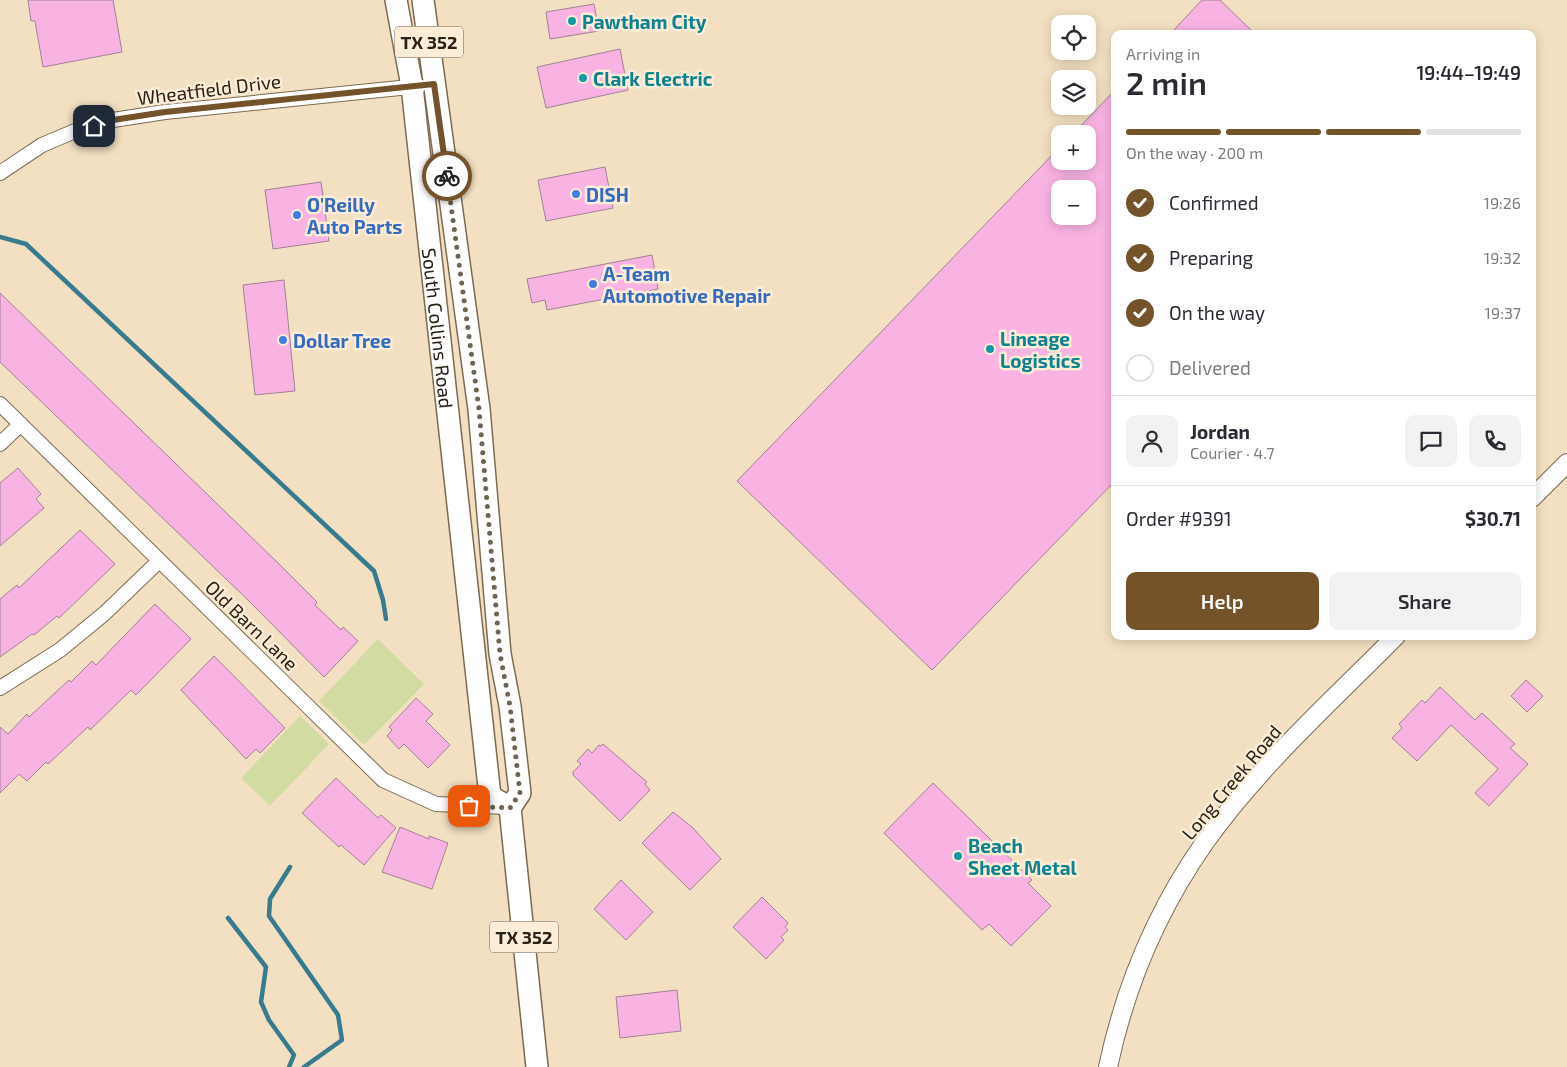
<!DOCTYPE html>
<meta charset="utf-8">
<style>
body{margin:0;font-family:"Exo 2",sans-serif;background:#f2f2f3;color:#2b2b33;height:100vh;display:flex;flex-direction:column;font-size:19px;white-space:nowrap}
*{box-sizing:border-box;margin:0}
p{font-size:16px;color:#7c7c81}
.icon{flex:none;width:28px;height:28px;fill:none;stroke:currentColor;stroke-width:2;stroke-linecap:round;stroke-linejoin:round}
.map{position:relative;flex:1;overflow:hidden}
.details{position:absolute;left:1111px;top:30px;width:425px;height:610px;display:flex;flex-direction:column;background:#fff;border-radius:10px;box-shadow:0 2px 12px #0003}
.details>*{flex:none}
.tools{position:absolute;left:1051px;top:15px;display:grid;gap:10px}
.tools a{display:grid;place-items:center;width:45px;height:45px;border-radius:10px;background:#fff;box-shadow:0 2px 12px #0003;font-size:25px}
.pin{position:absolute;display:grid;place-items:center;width:42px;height:42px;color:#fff;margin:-21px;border-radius:10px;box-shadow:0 2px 8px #0006}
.courier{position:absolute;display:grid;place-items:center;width:50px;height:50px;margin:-25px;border:4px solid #74532a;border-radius:50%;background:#fff;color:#222;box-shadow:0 1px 6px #0007}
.summary em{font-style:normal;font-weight:600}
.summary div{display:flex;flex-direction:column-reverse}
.summary{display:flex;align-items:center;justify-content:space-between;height:85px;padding:0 15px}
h1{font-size:32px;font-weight:600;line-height:38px}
.bar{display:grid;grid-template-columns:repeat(4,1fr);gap:8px 5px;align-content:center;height:60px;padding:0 15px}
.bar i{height:6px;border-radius:4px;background:#e1e1e2}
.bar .active{background:#74532a}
.bar p{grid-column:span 4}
.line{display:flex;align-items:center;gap:12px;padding:0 15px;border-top:1px solid #e1e1e2}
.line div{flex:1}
.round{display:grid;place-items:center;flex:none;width:52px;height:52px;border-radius:10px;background:#f2f2f3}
ol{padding:0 15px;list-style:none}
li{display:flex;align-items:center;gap:15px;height:55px}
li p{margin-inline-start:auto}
li .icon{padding:5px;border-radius:50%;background:#74532a;color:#fff;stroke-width:4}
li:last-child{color:#7c7c81}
li i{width:28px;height:28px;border:2px solid #e1e1e2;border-radius:50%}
.action{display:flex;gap:10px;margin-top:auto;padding:10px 15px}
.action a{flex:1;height:58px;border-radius:10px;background:#74532a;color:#fff;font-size:20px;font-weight:600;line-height:58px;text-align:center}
.action a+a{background:#f2f2f3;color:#2b2b33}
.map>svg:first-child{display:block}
</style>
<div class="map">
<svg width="1567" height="1067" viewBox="0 0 1567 1067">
<rect width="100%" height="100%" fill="#f3e0c2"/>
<!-- green -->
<path fill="#d2dba1" d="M378,639L424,684L364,745L319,701Z
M300,716L329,744L270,806L241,778Z"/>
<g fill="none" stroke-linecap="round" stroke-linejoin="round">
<!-- stream -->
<path stroke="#377b8e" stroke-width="4.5" d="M0,237L26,244L374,571L383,600L386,619
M290,867L270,899L269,916L338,1015L342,1040L304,1067
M228,918L266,967L261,1002L269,1020L294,1055L289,1067"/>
</g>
<!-- building -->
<path fill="#f9b3e3" stroke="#9f8295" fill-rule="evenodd" d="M28,0H113L122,52L43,67L35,21H31Z
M1202,0H1220L1255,34H1170Z
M594,4L599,31L550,39L546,12Z
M620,49L628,90L546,108L537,67Z
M1115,90V481L932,670L737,481L1060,147V161H1088V134H1073ZM1060,189H1088V216H1060Z
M605,167L613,208L546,221L538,180Z
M321,182L329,241L273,249L265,190Z
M652,255L658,289L547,310L545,300L532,303L527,279Z
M284,280L295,391L255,395L243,285Z
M0,293L279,564L317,602L315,605L341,630L343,627L358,641L324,677L250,602L0,362Z
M18,468L41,494L36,499L44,508L0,546V483Z
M80,530L115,564L59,618L57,616L34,635L32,634L0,657V599L17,585L19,588Z
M155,604L191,639L136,695L131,690L90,730L88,727L48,764L46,762L27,781L19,774L0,793V727L8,734L27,714L29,717L69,680L71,682L92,661L96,665Z
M214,656L285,728L260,753L256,749L246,759L181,690Z
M1526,680L1543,696L1527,712L1511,696Z
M1440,687L1475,720L1482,713L1515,744L1510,748L1528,764L1489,806L1475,793L1498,769L1451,725L1417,761L1392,738L1402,728L1399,724L1422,700L1425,703Z
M416,698L433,714L426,721L450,745L428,768L404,744L399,749L387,736L392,730L389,727Z
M603,744L647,782L645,784L650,790L620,821L573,775V772L581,764L577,761L588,749L592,753L599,745L601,746Z
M336,778L378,818L381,815L396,828L364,865L341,845L339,847L302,813Z
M933,783L1032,880L1028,883L1051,906L1011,946L989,924L982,930L884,833Z
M673,812L692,827L721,859L690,890L642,843Z
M400,827L429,839V836L448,843L432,889L382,872Z
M621,880L653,912L626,940L594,909Z
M762,897L788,923L785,927L788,930L781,937L784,940L766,959L733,927Z
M677,990L681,1031L620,1038L616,997Z"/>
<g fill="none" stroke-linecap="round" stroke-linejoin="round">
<defs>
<path id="minor" d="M0,173L42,145L75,131L113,120L165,112L419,86
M0,404L383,780L436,804L505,807
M0,444L21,424
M0,688L60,650L105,613L159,561"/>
<path id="tertiary" d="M1532,498L1567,463
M1108,1067C1125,987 1158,909 1205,842C1259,766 1331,702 1396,636"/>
<g id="primary">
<path id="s1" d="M396,0L412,86L490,796L510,808"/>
<path d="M423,0L479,409L500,654L510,706L520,793L510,808L537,1067"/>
</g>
</defs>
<!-- minor casing -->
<use href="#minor" stroke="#7c6b51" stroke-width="16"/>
<!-- tertiary casing -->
<use href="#tertiary" stroke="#7c6b51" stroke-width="20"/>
<!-- primary casing -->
<use href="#primary" stroke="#7c6b51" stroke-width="24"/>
<!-- minor -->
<use href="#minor" stroke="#fff" stroke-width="14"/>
<!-- tertiary -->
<use href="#tertiary" stroke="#fff" stroke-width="18"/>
<!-- primary -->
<use href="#primary" stroke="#fff" stroke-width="21"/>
</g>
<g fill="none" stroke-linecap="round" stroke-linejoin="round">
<!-- done -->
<path stroke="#6f6452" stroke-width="5" stroke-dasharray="0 9" d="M447,176L479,409L500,654L510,706L520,793L510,808L469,806"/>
<!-- route -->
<path stroke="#74532a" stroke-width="6" d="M94,126L113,120L165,112L434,84L447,176"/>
</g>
<!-- markers -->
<g fill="#0f9aa8" stroke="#fdedd6" stroke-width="2">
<circle cx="572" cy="21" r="5"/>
<circle cx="583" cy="78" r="5"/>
<circle cx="990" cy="349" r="5"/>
<circle cx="958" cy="856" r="5"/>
</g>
<g fill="#3f7fe0" stroke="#fdedd6" stroke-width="2">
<circle cx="576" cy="194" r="5"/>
<circle cx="297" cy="215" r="5"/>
<circle cx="593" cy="284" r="5"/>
<circle cx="283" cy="340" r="5"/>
</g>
<g text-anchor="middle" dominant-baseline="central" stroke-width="5" stroke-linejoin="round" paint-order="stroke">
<!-- shield labels -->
<g fill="#fdedd6" stroke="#685e50" stroke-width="1">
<rect x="395" y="26.5" width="68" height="31" rx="4"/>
<rect x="490" y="921.5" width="68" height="31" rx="4"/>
</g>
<g font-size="18" font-weight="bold" fill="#282116">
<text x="429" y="42">TX 352</text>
<text x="524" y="937">TX 352</text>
</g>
<!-- culture labels -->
<g font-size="19" font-weight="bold" fill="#0d838f" stroke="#fdedd6" text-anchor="start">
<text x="582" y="21">Pawtham City</text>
<text x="593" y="78">Clark Electric</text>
<text x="1000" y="338">Lineage<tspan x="1000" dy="22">Logistics</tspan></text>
<text x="968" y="845">Beach<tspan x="968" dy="22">Sheet Metal</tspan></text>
</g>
<!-- street labels -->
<g font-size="19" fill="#282116" stroke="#fdedd6">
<text transform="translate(209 89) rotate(-7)">Wheatfield Drive</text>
<text stroke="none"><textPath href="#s1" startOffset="331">South Collins Road</textPath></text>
<text transform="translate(252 625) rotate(44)">Old Barn Lane</text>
<text transform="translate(1231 782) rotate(-50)">Long Creek Road</text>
</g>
<!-- shop labels -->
<g font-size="19" font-weight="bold" fill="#366cbe" stroke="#fdedd6" text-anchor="start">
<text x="586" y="194">DISH</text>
<text x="307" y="204">O'Reilly<tspan x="307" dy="22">Auto Parts</tspan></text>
<text x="603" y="273">A-Team<tspan x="603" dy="22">Automotive Repair</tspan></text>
<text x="293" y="340">Dollar Tree</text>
</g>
</g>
</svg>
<div class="tools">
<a><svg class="icon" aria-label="locate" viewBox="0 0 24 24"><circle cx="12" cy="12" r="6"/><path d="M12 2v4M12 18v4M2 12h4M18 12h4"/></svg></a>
<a><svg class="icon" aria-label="layers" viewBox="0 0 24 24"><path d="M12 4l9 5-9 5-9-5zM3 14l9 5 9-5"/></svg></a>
<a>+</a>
<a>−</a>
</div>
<div class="pin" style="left:469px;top:806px;background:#ea580c"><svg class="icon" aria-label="bag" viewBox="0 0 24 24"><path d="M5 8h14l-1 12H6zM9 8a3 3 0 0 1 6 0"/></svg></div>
<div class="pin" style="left:94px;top:126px;background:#1f2937"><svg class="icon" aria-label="home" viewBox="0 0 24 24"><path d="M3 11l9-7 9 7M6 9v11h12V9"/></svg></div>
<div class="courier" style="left:447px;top:176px"><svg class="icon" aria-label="bike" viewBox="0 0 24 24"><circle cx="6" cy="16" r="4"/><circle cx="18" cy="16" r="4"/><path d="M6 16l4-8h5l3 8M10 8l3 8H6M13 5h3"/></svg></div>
<section class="details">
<div class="summary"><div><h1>2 min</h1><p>Arriving in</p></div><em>19:44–19:49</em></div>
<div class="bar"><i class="active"></i><i class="active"></i><i class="active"></i><i></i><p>On the way · 200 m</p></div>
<ol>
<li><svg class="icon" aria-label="check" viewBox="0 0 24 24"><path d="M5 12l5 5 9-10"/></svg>Confirmed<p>19:26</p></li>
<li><svg class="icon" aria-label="check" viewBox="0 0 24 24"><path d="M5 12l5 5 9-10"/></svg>Preparing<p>19:32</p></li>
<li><svg class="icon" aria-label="check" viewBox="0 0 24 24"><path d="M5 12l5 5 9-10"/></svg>On the way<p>19:37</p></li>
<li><i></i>Delivered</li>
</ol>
<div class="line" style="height:90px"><a class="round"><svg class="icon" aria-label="person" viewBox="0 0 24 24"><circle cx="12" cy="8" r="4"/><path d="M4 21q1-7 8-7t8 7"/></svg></a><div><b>Jordan</b><p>Courier · 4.7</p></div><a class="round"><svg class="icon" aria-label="chat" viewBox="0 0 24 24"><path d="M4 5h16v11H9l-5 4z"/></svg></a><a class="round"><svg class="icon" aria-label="phone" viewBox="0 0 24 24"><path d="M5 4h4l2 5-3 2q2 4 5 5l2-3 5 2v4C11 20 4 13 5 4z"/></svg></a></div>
<div class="line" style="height:65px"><div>Order #9391</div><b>$30.71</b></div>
<div class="action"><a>Help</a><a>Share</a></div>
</section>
</div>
